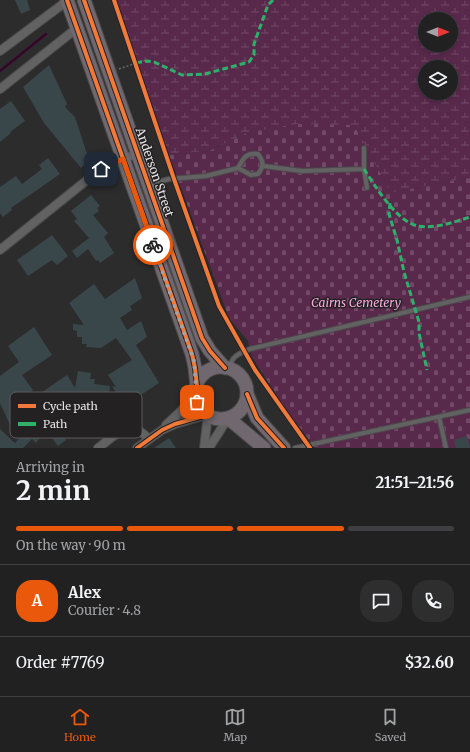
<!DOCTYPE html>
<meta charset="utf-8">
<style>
body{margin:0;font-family:Merriweather,serif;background:#2e2e2f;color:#f1f3f6;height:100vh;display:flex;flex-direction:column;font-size:15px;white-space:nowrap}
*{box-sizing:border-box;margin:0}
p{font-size:13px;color:#a2a3a5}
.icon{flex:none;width:22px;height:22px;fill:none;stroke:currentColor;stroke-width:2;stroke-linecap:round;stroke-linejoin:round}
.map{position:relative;height:448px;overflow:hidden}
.sheet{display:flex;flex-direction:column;background:#222122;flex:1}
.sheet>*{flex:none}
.needle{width:26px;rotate:90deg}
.controls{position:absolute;left:418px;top:12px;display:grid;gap:8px}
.controls a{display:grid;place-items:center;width:40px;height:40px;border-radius:50%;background:#222122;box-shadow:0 2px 6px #0003,0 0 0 1px #3f3e40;font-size:20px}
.pin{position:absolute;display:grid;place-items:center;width:34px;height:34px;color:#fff;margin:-17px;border-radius:8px;box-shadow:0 2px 6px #0006}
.courier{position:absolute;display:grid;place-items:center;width:40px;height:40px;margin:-20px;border:3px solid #ea580c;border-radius:50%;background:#fff;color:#222;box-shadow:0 1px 5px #0007}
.head em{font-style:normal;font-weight:700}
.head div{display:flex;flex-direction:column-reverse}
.head{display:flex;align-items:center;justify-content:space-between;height:68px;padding:0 16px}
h1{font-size:26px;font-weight:700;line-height:30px}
.bar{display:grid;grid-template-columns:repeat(4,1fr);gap:6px 4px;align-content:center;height:48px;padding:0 16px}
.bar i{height:5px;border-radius:3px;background:#3f3e40}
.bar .current{background:#ea580c}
.bar p{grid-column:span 4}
.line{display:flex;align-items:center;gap:10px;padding:0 16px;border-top:1px solid #3f3e40}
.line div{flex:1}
.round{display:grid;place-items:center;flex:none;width:42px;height:42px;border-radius:16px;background:#2e2e2f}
.menu{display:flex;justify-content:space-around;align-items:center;height:56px;border-top:1px solid #3f3e40;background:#222122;font-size:11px;color:#a2a3a5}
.menu a{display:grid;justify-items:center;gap:2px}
.menu .current{color:#ea580c}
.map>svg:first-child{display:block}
</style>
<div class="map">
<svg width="470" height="448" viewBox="0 0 470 448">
<defs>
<pattern id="wetland-marsh" width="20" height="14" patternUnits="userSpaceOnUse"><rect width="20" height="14" fill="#59294c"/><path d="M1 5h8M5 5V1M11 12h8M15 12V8" fill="none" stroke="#714866"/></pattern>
<pattern id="cemetery-stones" width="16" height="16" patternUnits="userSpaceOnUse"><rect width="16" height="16" fill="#59294c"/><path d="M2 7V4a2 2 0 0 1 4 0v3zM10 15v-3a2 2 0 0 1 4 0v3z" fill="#714866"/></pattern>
</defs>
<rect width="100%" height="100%" fill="#2d2c2d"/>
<!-- wetland -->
<path fill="url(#wetland-marsh)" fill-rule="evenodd" d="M115,0H470V177L391,193L249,132L209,151L169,155ZM425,19H451V45H425ZM425,67H451V93H425Z"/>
<!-- cemetery -->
<path fill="url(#cemetery-stones)" d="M297,124L354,125L391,193L470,177V448H315L281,402L252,357L248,341L229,318L169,155L209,151L249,132Z"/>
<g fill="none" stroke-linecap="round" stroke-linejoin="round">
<!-- stream -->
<path stroke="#36052c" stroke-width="2.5" d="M0,71L46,34"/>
</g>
<!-- building -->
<path fill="#39474b" d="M15,0H27L30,10L21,14Z
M49,65L67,104L65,107L75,117L89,160L81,168L44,123L23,87Z
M11,101L25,121L10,132L11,133L0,142V109Z
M48,158L60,174L11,208L12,210L3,217L0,213V187L16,176L22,184L42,169L39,165Z
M91,195L100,206L97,208L99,211L93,215L108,233L104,237L114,253L100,263L98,260L96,261L88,249L77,258L72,251L89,238L74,221L77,219L71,211Z
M52,235L68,256L57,265L52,260L28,276L17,260Z
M135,278L142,298L130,306L132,310L120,318L127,330L141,321L147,337L136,345L159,383L124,406L112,386L116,387L108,375L132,360L116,338L101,348L86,347L87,344H82V337H77V331L73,330V324L84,325L69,303L94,284L105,299Z
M34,327L52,355L22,375L33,390L15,404L25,427L29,421L35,425L48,416L66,440L58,446L46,430L36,443L32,439L23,448H0V429L15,443L24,433L14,425L11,427L0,403V376L19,362L8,346Z
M78,371L91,373L90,379H95L94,384L110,386L107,412L91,410L97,419L83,428L62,399L41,413L32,399L67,375L75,388Z
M467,436L470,448H456L454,440Z
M169,438L176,448H154Z"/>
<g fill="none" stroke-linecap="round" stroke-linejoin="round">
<defs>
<path id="service" d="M263,166L302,171L364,169V148
M364,169L367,188
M151,184L169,179L206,176L238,168C243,159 246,152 258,154C264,162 264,166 258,174L251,175L238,168
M231,369C229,357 240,353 250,349L470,297
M439,417L446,448
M295,448L470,410"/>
<path id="minor" d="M0,51L67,1
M0,89L77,28
M0,250L97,172L107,166L138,153
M166,425L181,411L196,391
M98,448C116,435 129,417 149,439
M137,448L162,430L175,424L207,415
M204,448L208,415
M209,448L228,418"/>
<path id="primary" d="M67,0L192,354L195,368L197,386
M84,0L202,338L210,351L225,368
M195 393a26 26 0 1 1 52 0a26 26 0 1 1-52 0Z
M247,394L257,418L284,448
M228,418L264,448"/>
</defs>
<!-- service casing -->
<use href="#service" stroke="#4b4a4b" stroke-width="6"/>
<!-- minor casing -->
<use href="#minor" stroke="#4b4a4b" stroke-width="10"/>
<!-- primary casing -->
<use href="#primary" stroke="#4b4a4b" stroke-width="15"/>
<!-- path -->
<path stroke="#6c6a6b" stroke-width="1.5" stroke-dasharray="2 2" stroke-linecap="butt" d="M119,69L136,63"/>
<!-- service -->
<use href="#service" stroke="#636263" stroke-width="4"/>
<!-- minor -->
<use href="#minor" stroke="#636263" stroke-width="8"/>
<!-- primary -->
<use href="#primary" stroke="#70686e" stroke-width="13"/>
<!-- quiet -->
<path stroke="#2db169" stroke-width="3" stroke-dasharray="6 3" stroke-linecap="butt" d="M136,63L146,61L154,62L182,75L205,74L249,62L254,55V44L268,5L273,0
M364,169C375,186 397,222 418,226C435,229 454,222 470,217
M390,203L389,214L397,240L404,272L419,322V333L427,370"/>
<defs>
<path id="cycleway" d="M67,0L192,354L195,368L197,386
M84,0L202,338L210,351L225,368
M114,0L174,179L219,306L255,370L310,448
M247,394L257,418L284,448
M137,448L162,430L175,424L207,415"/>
</defs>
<!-- cycleway casing -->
<use href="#cycleway" stroke="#242123" stroke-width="6"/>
<!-- cycleway -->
<use href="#cycleway" stroke="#f17a3a" stroke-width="4"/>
</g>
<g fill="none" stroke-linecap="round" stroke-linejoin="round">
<!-- done -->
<path stroke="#a4a2a3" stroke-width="4" stroke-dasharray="0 7.2" d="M153,245L194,361L197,402"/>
<!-- route -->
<path stroke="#ea580c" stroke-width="5" d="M101,169L123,159L153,245"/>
</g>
<g text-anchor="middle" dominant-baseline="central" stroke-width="3" stroke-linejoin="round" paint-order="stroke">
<!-- street labels -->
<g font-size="12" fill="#e4e1e3" stroke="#242123">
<text transform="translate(155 172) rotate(71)">Anderson Street</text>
</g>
<!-- park labels -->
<g font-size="12" font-style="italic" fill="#fda8e3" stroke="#242123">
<text x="356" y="302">Cairns Cemetery</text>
</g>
</g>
<!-- legend -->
<rect x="10" y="392" width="132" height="46" rx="6" fill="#242123" stroke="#5e5b5d" stroke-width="1"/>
<rect x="18" y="404" width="18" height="4" fill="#f17a3a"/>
<rect x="18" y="422" width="18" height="4" fill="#2db169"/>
<g font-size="11" fill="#e4e1e3">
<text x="43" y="410">Cycle path</text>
<text x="43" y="428">Path</text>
</g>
</svg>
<div class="controls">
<a><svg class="needle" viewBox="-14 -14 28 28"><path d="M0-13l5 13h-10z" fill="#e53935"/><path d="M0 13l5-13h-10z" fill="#a2a3a5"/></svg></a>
<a><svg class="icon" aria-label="layers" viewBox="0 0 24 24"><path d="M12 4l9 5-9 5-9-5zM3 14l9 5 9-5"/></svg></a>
</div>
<div class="pin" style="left:197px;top:402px;background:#ea580c"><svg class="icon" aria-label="bag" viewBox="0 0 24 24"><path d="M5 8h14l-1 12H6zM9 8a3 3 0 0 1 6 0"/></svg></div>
<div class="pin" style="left:101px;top:169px;background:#1f2937"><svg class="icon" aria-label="home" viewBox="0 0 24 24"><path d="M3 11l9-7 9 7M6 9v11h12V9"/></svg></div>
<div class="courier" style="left:153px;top:245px"><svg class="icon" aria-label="bike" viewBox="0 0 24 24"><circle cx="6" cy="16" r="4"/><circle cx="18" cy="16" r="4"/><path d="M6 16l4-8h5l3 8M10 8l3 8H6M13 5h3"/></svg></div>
</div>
<section class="sheet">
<div class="head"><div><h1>2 min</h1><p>Arriving in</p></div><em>21:51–21:56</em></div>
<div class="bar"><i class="current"></i><i class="current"></i><i class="current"></i><i></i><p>On the way · 90 m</p></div>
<div class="line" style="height:72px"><b class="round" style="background:#ea580c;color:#fff">A</b><div><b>Alex</b><p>Courier · 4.8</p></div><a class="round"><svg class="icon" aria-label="chat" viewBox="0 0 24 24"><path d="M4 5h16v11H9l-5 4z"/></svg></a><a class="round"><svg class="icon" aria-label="phone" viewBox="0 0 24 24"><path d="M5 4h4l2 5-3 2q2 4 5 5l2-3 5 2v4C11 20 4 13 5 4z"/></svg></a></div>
<div class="line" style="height:52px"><div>Order #7769</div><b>$32.60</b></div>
</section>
<nav class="menu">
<a class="current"><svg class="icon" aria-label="home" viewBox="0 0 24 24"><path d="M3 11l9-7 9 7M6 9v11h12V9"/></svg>Home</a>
<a><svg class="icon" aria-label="map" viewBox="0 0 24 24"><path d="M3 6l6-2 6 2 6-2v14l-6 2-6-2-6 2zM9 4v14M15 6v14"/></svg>Map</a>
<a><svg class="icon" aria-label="saved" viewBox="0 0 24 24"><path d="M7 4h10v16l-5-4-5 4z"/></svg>Saved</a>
</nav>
